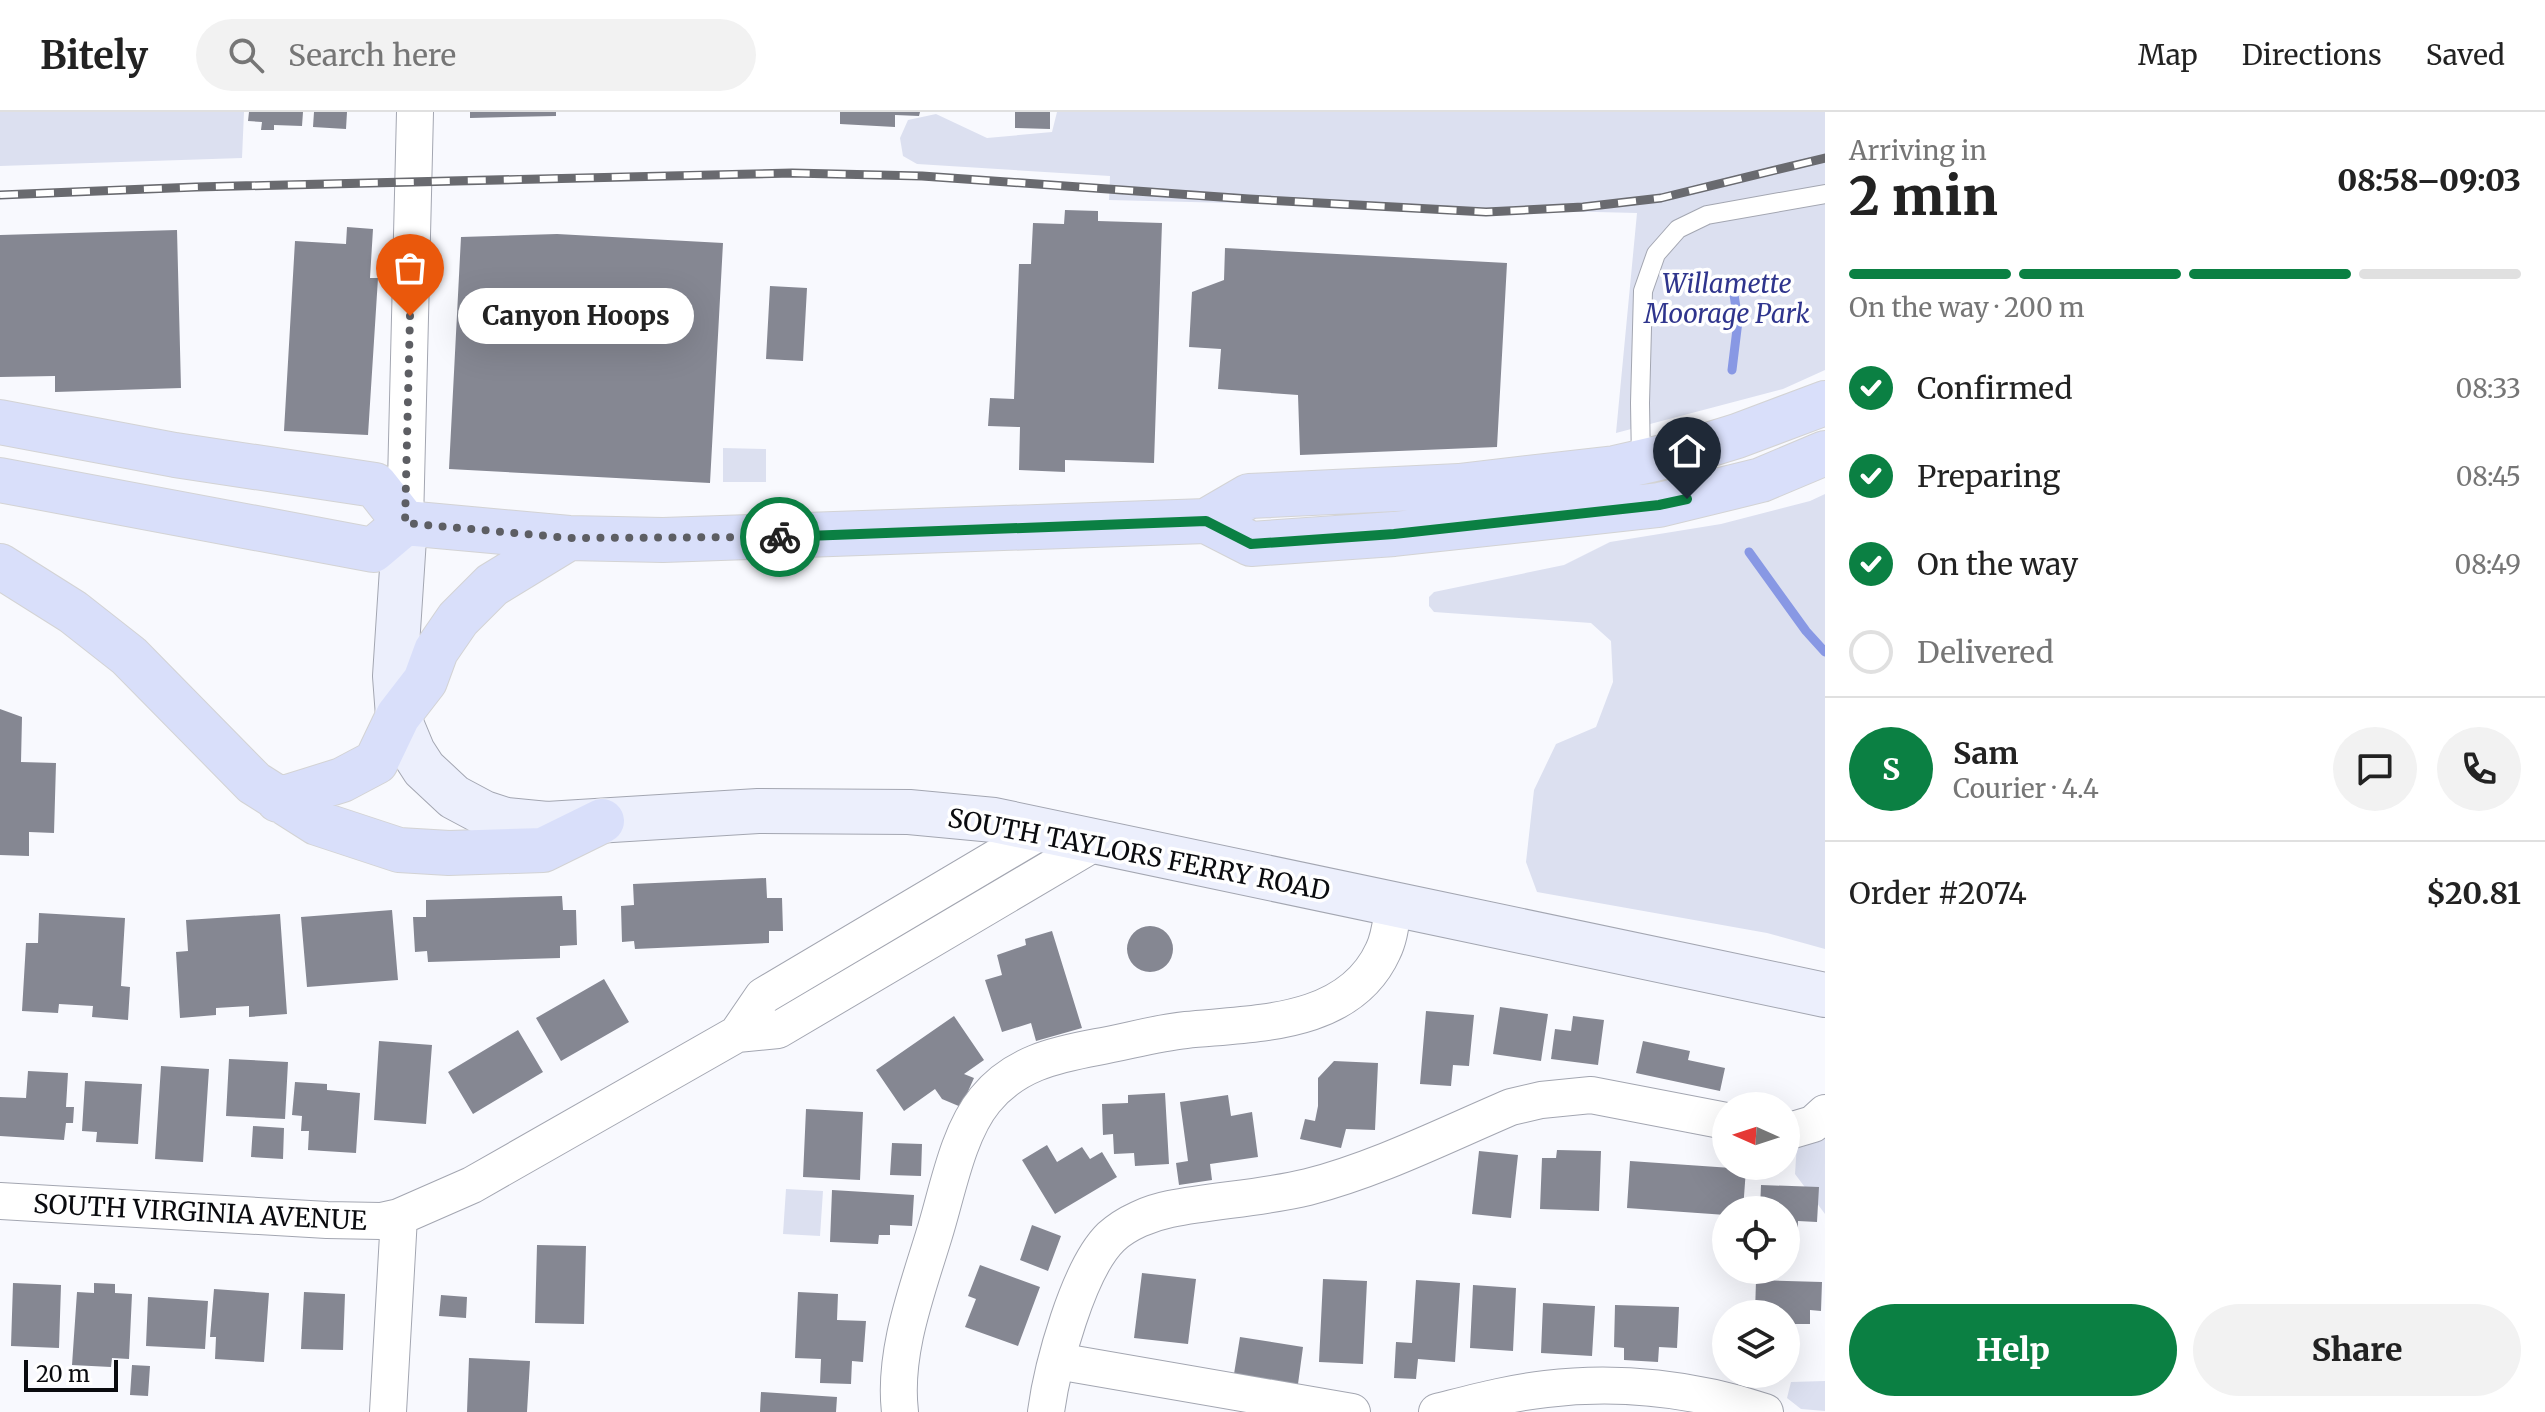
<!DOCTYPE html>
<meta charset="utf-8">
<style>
body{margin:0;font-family:Merriweather,serif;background:#f2f2f2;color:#222;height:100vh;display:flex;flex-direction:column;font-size:30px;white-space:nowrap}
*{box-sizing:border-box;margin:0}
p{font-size:26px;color:#767676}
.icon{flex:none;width:44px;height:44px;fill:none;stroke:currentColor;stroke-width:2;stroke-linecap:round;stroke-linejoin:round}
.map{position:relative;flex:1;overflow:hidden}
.sheet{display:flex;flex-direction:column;background:#fff;width:720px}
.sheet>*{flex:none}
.needle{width:52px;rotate:273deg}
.controls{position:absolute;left:1712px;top:980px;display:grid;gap:16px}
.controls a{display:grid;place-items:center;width:88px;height:88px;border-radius:50%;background:#fff;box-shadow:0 8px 32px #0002;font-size:40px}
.scale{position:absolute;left:24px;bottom:20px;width:94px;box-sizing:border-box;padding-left:8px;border:4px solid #0a0b0f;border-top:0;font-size:22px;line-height:28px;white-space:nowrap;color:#0a0b0f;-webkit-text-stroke:6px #fff;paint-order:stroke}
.pin{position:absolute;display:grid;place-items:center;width:68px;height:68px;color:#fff;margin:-82px -34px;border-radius:50% 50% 50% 0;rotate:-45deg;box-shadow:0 0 8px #0007}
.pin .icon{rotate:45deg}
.courier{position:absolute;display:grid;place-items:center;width:80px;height:80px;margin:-40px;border:6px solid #0b8043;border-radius:50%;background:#fff;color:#222;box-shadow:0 2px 10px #0007}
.bubble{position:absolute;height:56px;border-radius:28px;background:#fff;box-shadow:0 8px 32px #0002;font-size:26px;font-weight:800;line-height:56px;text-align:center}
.summary em{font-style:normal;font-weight:800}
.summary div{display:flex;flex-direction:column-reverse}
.summary{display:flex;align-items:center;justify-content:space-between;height:136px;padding:0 24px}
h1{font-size:52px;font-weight:800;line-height:60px}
.bar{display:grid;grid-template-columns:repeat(4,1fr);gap:12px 8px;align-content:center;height:96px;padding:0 24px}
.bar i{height:10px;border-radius:6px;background:#e0e0e0}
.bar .active{background:#0b8043}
.bar p{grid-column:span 4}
.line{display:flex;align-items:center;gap:20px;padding:0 24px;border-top:2px solid #e0e0e0}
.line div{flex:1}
.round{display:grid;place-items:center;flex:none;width:84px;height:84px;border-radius:42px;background:#f2f2f2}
ol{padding:0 24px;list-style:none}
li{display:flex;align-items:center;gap:24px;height:88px}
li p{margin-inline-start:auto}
li .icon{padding:8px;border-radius:50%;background:#0b8043;color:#fff;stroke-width:4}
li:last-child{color:#767676}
li i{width:44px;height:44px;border:4px solid #e0e0e0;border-radius:50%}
.cta{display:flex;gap:16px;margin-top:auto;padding:16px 24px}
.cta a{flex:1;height:92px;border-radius:48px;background:#0b8043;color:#fff;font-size:32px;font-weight:800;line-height:92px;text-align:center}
.cta a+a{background:#f2f2f2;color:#222}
header{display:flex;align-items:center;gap:48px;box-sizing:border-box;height:112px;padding:0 40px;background:#fff;border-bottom:2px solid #e0e0e0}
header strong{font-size:38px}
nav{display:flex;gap:44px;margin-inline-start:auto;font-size:28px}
.search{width:560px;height:72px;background:#f2f2f2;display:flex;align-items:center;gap:20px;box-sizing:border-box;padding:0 28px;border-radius:44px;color:#767676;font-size:30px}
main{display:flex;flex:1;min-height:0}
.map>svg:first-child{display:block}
</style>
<header>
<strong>Bitely</strong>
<div class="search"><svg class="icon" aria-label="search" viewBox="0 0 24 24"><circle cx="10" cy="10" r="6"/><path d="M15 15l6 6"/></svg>Search here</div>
<nav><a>Map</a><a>Directions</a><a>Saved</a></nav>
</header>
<main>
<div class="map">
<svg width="1825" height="1300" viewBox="0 0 1825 1300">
<rect width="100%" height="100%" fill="#f8f9fe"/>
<!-- green -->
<path fill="#dce0f0" d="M0,0H244L242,46L0,54Z
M1057,0H1825V258L1783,277L1616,321L1637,101L1109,88L1110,64L917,52L903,44L900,26L908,8L936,2L987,26L1052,20Z
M723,336L766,337V370H723Z
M1825,382V837L1767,821L1537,780L1526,750L1534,678L1556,632L1596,615L1613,570L1611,529L1591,511L1434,500L1429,494V485L1434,480L1564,453L1610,430L1721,412L1810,389Z
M1825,1012V1102L1795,1062L1797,1031Z
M786,1077L823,1079L820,1124L783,1122Z
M1825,1269V1299L1801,1297L1787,1286L1791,1270Z"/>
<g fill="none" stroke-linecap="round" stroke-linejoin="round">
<!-- stream -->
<path stroke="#8898e4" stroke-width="9" d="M1732,258L1738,209L1733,176
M1749,440L1806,519L1825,540"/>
</g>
<!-- building -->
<path fill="#858792" d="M249,0H303L302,14L274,13V18H261L262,10L248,9Z
M314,0H347L346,17L313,15Z
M470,0H556V4L470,6Z
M840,0H920L919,4L895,3V15L840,12Z
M1015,0H1050V17L1015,16Z
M1065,98L1098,99V109L1162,111L1154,351L1065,348V360L1019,358L1020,315L988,314L990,286L1014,287L1019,152H1031L1033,111L1064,112Z
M347,115L373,117L370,166H378L368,323L284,319L295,129L346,132Z
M177,118L181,276L55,280V264L0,265V123Z
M557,122L723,131L710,371L449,357L461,125Z
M1225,136L1507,151L1497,335L1300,343L1298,283L1218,277L1221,237L1189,235L1192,180L1224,168Z
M770,174L807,176L803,249L766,247Z
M0,597L22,605L21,650L56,651L54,721L29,720V744L0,743Z
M766,766L767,786H782L783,819H769V831L635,837L634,829L622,830L621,794L634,793L633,772Z
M562,784L563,798H576L577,833L560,834V846L428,850L427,839L415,840L413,805H426V788Z
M392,798L398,868L307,875L301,805Z
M39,801L125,806L121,874L130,875L128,908L92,905L93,894L59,892L58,901L22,899L26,831H38Z
M280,802L287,902L249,905V894L216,896V903L180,906L176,840L188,839L186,808Z
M1127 837a23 23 0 1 1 46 0a23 23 0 1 1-46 0Z
M1052,819L1082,916L1036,929L1031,911L1002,920L985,868L1002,863L997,843L1026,833L1025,827Z
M604,867L629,910L561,949L536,906Z
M1500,895L1548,902L1541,949L1493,942Z
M1426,899L1474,903L1469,954L1453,953L1451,974L1420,972Z
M954,904L984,948L964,962L974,966L961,995L942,987L935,977L904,999L876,958Z
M1573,904L1604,908L1598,953L1551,947L1555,917L1571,919Z
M518,918L543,960L473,1002L448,960Z
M379,929L432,933L426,1012L374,1008Z
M1643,929L1690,939L1688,948L1725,956L1720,979L1636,961Z
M229,947L288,950L285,1007L226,1004Z
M1334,949L1378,951L1375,1018L1346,1017L1341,1036L1300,1027L1305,1007L1315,1009L1318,994V966Z
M161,954L209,957L203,1050L155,1047Z
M28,959L68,961L66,995H74L73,1011H66L64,1028L0,1024V985L26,986Z
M85,969L142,972L138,1032L96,1030L97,1020L82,1019Z
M295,970L327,972V978L360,981L356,1041L308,1038L309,1019H301L302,1004L292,1003Z
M1165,981L1169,1052L1135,1054L1134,1041L1114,1042L1113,1022L1103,1023L1102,992L1128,991V983Z
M1228,983L1231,1004L1252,1000L1258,1045L1210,1052L1212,1068L1179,1073L1176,1051L1188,1049L1180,990Z
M806,997L863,1000L860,1068L803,1065Z
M253,1014L284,1016L283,1047L251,1045Z
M892,1031L922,1032L921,1064L890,1063Z
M1047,1033L1057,1050L1082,1035L1090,1047L1102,1040L1117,1065L1055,1102L1022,1048Z
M1557,1038L1601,1039L1599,1099L1540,1097L1542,1046H1556Z
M1479,1039L1518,1043L1511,1106L1472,1102Z
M1630,1049L1746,1057L1743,1098H1726V1103L1627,1096Z
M1761,1073L1819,1075L1817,1110L1798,1109L1797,1134H1786V1098H1760Z
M832,1078L914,1083L912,1114L890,1113V1123H879L878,1132L830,1130Z
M1032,1113L1061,1124L1048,1159L1020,1148Z
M537,1133L586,1134L584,1212L535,1211Z
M980,1153L1040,1175L1018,1234L965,1215L976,1187L968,1184Z
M1142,1161L1196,1167L1188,1232L1134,1226Z
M1323,1167L1367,1169L1363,1252L1319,1250Z
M1416,1168L1460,1171L1455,1250L1418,1247L1416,1267L1394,1266L1396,1230L1412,1231Z
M1756,1168L1822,1170L1821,1199L1810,1198V1212H1786V1202H1755Z
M13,1171L61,1173L59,1236L11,1234Z
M94,1171L115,1172V1181L132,1182L129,1247L112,1246L111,1255L72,1253L77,1180L94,1181Z
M1473,1173L1516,1176L1513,1239L1470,1236Z
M214,1177L269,1181L264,1250L215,1247L216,1225H210Z
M304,1180L345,1182L343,1238L301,1237Z
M798,1180L838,1182L837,1208L866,1209L863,1250L852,1249L851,1272L820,1271L821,1247L795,1246Z
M441,1183L467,1185L466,1206L439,1204Z
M148,1185L208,1189L205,1237L146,1234Z
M1543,1191L1595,1194L1592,1244L1541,1241Z
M1615,1193L1679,1195L1677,1236L1659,1235L1658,1250L1624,1248V1236L1614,1235Z
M1240,1225L1303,1235L1298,1272L1234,1262Z
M469,1246L530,1249L527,1300H467Z
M132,1253L150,1254L148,1284L130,1283Z
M761,1280L837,1285L836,1300H760Z"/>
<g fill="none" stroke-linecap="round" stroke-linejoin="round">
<defs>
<path id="service" d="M1641,350L1640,291L1643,179L1656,142L1678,117L1707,103L1825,82"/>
<path id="minor" d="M405,411L415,0
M737,922L763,884L1043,718
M1786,1020L1813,1012L1825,1001
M0,1089L327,1108L381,1109L399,1105L472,1073L737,922L778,918L1098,729
M1057,1249L1352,1300
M388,1300L399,1105
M900,1300C893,1241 917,1179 934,1123C947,1082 957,1022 985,988C1014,952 1054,943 1097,935C1126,930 1156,921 1186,918C1254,911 1349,914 1383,839C1390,825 1391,808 1394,792
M1046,1300C1052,1255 1078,1157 1111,1125C1126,1111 1150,1101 1170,1097C1216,1088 1263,1086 1308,1075C1378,1057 1445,1023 1511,995L1541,988L1591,983L1726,1009
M1437,1300C1473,1291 1509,1281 1546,1277C1619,1268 1695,1277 1765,1300"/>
<path id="secondary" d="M405,411L395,564L398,604L413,640L424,657L454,685L484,701L506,708L547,712L758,699L909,700L994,708L1825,883"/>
<path id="primary" d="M0,310L175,343L375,373L405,411
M0,368L373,438L405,411L569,426L663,428L1206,409L1251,432L1394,422L1659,393L1761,368L1825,341
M1206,409L1249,384L1459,374L1615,356L1685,340L1737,324L1825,291
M0,454L73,500L129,544L254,671L317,711L399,738L449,741L543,738L602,709
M278,688L342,668L376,650L398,604L425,569L436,539L458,507L492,473L569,426"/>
</defs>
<!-- service casing -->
<use href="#service" stroke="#a3a6b1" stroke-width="20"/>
<!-- minor casing -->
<use href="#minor" stroke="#a3a6b1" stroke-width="38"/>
<!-- secondary casing -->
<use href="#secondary" stroke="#a3a6b1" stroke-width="46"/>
<!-- primary casing -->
<use href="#primary" stroke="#d3d3d4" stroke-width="46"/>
<!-- service -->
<use href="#service" stroke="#fff" stroke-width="18"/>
<!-- minor -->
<use href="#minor" stroke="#fff" stroke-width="36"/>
<!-- secondary -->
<use href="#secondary" stroke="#eceffc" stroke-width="44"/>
<!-- primary -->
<use href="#primary" stroke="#d9dffa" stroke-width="44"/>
<defs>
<path id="rail" d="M0,83L196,75L792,61L922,64L1249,87L1486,100L1583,95L1661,86L1825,46"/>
</defs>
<!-- rail casing -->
<use href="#rail" stroke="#696a6f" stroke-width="9"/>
<!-- rail -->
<use href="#rail" stroke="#fff" stroke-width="6" stroke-dasharray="18" stroke-linecap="butt"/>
</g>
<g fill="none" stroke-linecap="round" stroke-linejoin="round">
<!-- done -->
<path stroke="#5d5e63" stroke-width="8" stroke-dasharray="0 14.4" d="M410,204L405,411L569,426L780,425"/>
<!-- route -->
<path stroke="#0b8043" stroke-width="10" d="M780,425L1206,409L1251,432L1394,422L1659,393L1687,387"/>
</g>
<g text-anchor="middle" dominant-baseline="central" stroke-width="7" stroke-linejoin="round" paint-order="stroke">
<!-- park labels -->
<g font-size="26" font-style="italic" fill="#2f358d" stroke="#fff">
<text x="1727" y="171">Willamette<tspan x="1727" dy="30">Moorage Park</tspan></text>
</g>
<!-- street labels -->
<g font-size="26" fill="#0a0b0f" stroke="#fff">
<text transform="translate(1139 742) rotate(11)">SOUTH TAYLORS FERRY ROAD</text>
<text transform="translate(200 1100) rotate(3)">SOUTH VIRGINIA AVENUE</text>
</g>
</g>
</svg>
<div class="controls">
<a><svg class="needle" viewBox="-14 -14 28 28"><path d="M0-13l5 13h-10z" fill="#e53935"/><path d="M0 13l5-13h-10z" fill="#767676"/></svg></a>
<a><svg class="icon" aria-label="locate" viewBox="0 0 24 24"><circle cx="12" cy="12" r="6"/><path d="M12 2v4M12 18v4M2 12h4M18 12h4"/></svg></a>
<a><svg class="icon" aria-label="layers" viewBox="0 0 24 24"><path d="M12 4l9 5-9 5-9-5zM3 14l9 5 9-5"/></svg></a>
</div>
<div class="scale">20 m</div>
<div class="pin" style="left:410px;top:204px;background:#ea580c"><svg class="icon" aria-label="bag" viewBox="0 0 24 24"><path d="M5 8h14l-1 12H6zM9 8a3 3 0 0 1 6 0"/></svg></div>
<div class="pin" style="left:1687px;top:387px;background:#1f2937"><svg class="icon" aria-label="home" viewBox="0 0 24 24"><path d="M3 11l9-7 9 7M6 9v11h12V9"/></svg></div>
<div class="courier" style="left:780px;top:425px"><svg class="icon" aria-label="bike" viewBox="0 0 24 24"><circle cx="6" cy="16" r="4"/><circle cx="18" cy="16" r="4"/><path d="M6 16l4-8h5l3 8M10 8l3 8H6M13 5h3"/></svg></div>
<div class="bubble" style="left:458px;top:176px;width:236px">Canyon Hoops</div>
</div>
<section class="sheet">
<div class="summary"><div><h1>2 min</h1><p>Arriving in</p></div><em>08:58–09:03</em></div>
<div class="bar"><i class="active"></i><i class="active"></i><i class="active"></i><i></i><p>On the way · 200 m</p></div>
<ol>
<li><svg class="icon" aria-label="check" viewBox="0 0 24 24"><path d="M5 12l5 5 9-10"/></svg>Confirmed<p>08:33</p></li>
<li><svg class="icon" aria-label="check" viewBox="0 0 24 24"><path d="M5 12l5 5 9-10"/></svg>Preparing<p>08:45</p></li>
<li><svg class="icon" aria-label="check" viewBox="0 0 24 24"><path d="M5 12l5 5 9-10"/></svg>On the way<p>08:49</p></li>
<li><i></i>Delivered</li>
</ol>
<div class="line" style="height:144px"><b class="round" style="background:#0b8043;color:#fff">S</b><div><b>Sam</b><p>Courier · 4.4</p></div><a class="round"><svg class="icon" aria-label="chat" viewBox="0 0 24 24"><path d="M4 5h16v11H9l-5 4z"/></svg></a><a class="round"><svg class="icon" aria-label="phone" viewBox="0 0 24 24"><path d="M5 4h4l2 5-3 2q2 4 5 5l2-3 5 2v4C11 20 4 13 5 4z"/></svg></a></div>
<div class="line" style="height:104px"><div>Order #2074</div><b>$20.81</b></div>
<div class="cta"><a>Help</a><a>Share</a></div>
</section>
</main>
